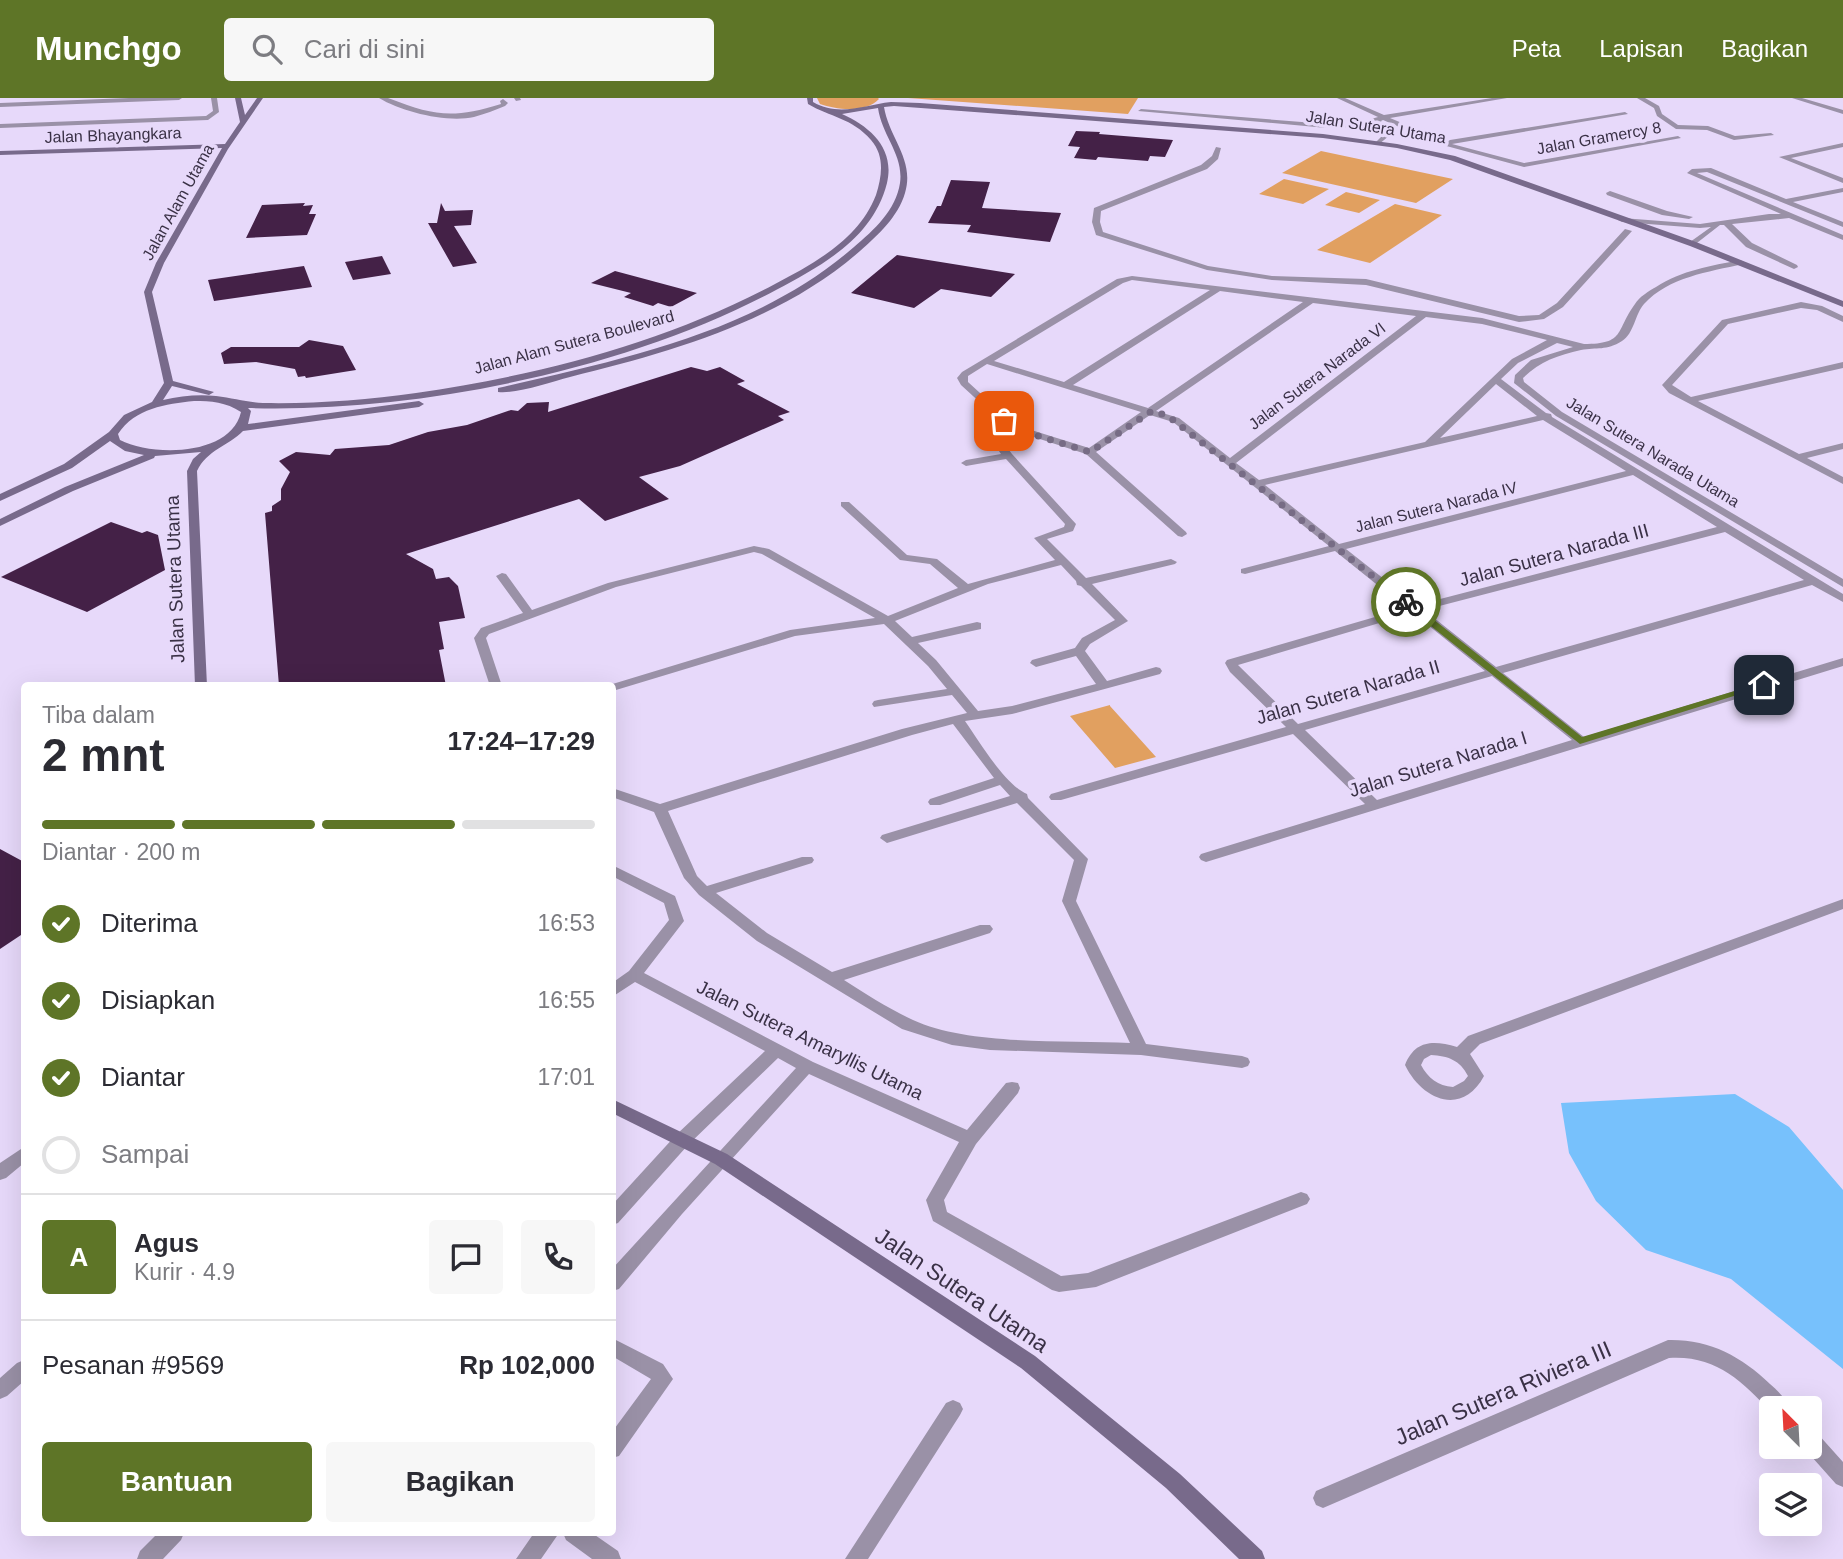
<!DOCTYPE html>
<html lang="id">
<meta charset="utf-8">
<style>
body{margin:0;font-family:Helvetica,sans-serif;background:#f7f7f7;color:#2b2b33;height:100vh;display:flex;flex-direction:column;font-size:26px;white-space:nowrap}
*{box-sizing:border-box;margin:0}
p{font-size:23px;color:#7c7c81}
.icon{flex:none;width:38px;height:38px;fill:none;stroke:currentColor;stroke-width:2;stroke-linecap:round;stroke-linejoin:round}
.map{position:relative;flex:1;overflow:hidden}
.drawer{position:absolute;left:21px;top:584px;width:595px;height:854px;display:flex;flex-direction:column;background:#fff;border-radius:7px;box-shadow:0 7px 28px #0002}
.drawer>*{flex:none}
.needle{width:46px;rotate:336deg}
.tools{position:absolute;left:1759px;top:1298px;display:grid;gap:14px}
.tools a{display:grid;place-items:center;width:63px;height:63px;border-radius:7px;background:#fff;box-shadow:0 7px 28px #0002;font-size:35px}
.pin{position:absolute;display:grid;place-items:center;width:60px;height:60px;color:#fff;margin:-30px;border-radius:14px;box-shadow:0 4px 10px #0006}
.courier{position:absolute;display:grid;place-items:center;width:70px;height:70px;margin:-35px;border:5px solid #5e7527;border-radius:50%;background:#fff;color:#222;box-shadow:0 2px 9px #0007}
.summary em{font-style:normal;font-weight:700}
.summary div{display:flex;flex-direction:column-reverse}
.summary{display:flex;align-items:center;justify-content:space-between;height:119px;padding:0 21px}
h1{font-size:46px;font-weight:700;line-height:52px}
.bar{display:grid;grid-template-columns:repeat(4,1fr);gap:10px 7px;align-content:center;height:84px;padding:0 21px}
.bar i{height:9px;border-radius:5px;background:#e1e1e2}
.bar .active{background:#5e7527}
.bar p{grid-column:span 4}
.line{display:flex;align-items:center;gap:18px;padding:0 21px;border-top:2px solid #e1e1e2}
.line div{flex:1}
.round{display:grid;place-items:center;flex:none;width:74px;height:74px;border-radius:7px;background:#f7f7f7}
ol{padding:0 21px;list-style:none}
li{display:flex;align-items:center;gap:21px;height:77px}
li p{margin-inline-start:auto}
li .icon{padding:7px;border-radius:50%;background:#5e7527;color:#fff;stroke-width:4}
li:last-child{color:#7c7c81}
li i{width:38px;height:38px;border:4px solid #e1e1e2;border-radius:50%}
.primary-button{display:flex;gap:14px;margin-top:auto;padding:14px 21px}
.primary-button a{flex:1;height:80px;border-radius:7px;background:#5e7527;color:#fff;font-size:28px;font-weight:700;line-height:80px;text-align:center}
.primary-button a+a{background:#f7f7f7;color:#2b2b33}
header{display:flex;align-items:center;gap:42px;box-sizing:border-box;height:98px;padding:0 35px;background:#5e7527;color:#fff}
header strong{font-size:33px}
nav{display:flex;gap:38px;margin-inline-start:auto;font-size:24px}
.search{width:490px;height:63px;background:#f7f7f7;display:flex;align-items:center;gap:18px;box-sizing:border-box;padding:0 24px;border-radius:7px;color:#7c7c81;font-size:26px}
.map>svg:first-child{display:block}
</style>
<header>
<strong>Munchgo</strong>
<div class="search"><svg class="icon" aria-label="search" viewBox="0 0 24 24"><circle cx="10" cy="10" r="6"/><path d="M15 15l6 6"/></svg>Cari di sini</div>
<nav><a>Peta</a><a>Lapisan</a><a>Bagikan</a></nav>
</header>
<div class="map">
<svg width="1843" height="1461" viewBox="0 0 1843 1461">
<rect width="100%" height="100%" fill="#e7d9fa"/>
<!-- green -->
<path fill="#e1a060" d="M817,0H878L879,1C866,15 837,12 820,6Z
M908,0H1138L1128,16Z
M1321,53L1453,81L1416,105L1282,75Z
M1284,81L1329,91L1303,106L1259,96Z
M1346,94L1380,102L1359,115L1325,107Z
M1395,106L1442,117L1370,165L1317,152Z
M1110,607V608L1156,659L1115,670L1070,618Z"/>
<!-- water -->
<path fill="#77c1fc" d="M1735,996L1789,1029L1843,1092V1271L1731,1181L1646,1152L1596,1103L1569,1055L1561,1005Z"/>
<!-- building -->
<path fill="#442147" d="M1076,33L1100,34L1099,36L1173,42L1165,59L1150,58L1148,63L1098,59L1096,62L1074,60L1080,49L1068,48Z
M951,82L990,84L982,110L1061,115L1050,144L967,134L971,127L928,125L937,108H941Z
M305,105L303,108L313,107L309,116H316L307,137L246,140L262,107Z
M441,105L445,113L473,112L471,127L454,128L477,165L453,169L428,125H437Z
M897,157L1015,176L991,199L941,191L914,210L851,195Z
M382,158L391,176L353,182L345,164Z
M304,168L312,189L214,203L208,182Z
M615,173L697,195L671,209L658,205L653,208L624,199L631,195L591,185Z
M309,242L343,248L356,272L306,280L305,278L298,279L295,271L256,264L224,266L221,255L231,249H299Z
M691,269L707,273L720,269L745,283L737,286L790,314L778,318L784,322L680,368L639,379L669,401L605,423L579,401L406,456L433,471L436,481L449,479L458,488L465,520L439,524L444,551L439,552L446,588H279L265,415L272,413V408L281,402V391L290,374L279,363L296,354L330,357L335,351L389,347L428,334L467,327L511,312L518,313L527,305L549,304L548,314Z
M111,424L142,435L147,433L158,437L165,472L87,514L1,479Z
M0,751L24,764V835L0,851Z"/>
<g fill="none" stroke-linecap="round" stroke-linejoin="round">
<!-- street -->
<path fill="#9a91a7" fill-rule="evenodd" d="M129,0H182L179,2L0,9V5Z
M211,0H217L219,14L208,22L0,30V26L206,18L213,13Z
M379,0H388C435,18 452,21 501,6L500,3L503,1L508,5L505,8C495,12 485,16 474,19C447,25 402,14 379,0Z
M514,0H520L521,2L516,3Z
M1337,0H1345L1384,17L1492,0H1507L1390,20L1447,44L1450,42L1625,14L1628,16L1452,46L1524,65L1678,38L1681,40L1524,69L1439,46L1383,22L1381,23L1390,37L1378,47L1375,45L1383,37L1375,25L1358,29L1327,30L1138,13L1141,11L1327,26L1358,25L1378,19Z
M1637,0H1645L1659,8L1662,16L1678,27L1708,28L1735,38L1771,35L1774,37L1734,42L1707,32L1676,31L1657,18L1654,10Z
M1792,0H1802L1843,12V16Z
M1843,45V49L1791,60L1843,80V85L1779,59Z
M1216,49L1221,50L1218,61L1207,71L1101,113L1100,124L1103,134L1208,168L1272,178L1366,181L1519,218L1539,217L1557,205L1625,131L1632,133L1563,209L1544,221L1519,224L1366,187L1272,182L1207,172L1096,137L1092,124L1094,110L1201,67L1212,58Z
M1711,70L1786,101L1843,90V94L1793,104L1843,124V129L1707,74L1697,75L1843,137V142L1789,120L1732,126L1752,145L1797,167L1798,169L1794,171L1746,149L1724,127H1720L1693,148H1690V144L1711,129L1700,130L1622,124L1618,122L1622,120L1700,126L1769,116H1781L1687,75L1692,71Z
M1610,93L1667,113L1693,119L1689,121L1662,117L1607,97L1606,95Z
M1740,162L1744,164L1743,166C1708,174 1669,179 1644,206C1635,216 1634,236 1622,243C1606,253 1597,249 1581,252C1558,257 1539,264 1523,280L1524,284L1562,314L1843,481V489L1556,318L1514,285L1515,277L1531,262L1573,249L1557,245L1518,265L1501,281L1546,315L1551,316L1552,319L1843,496V504L1812,487L1503,575L1584,639L1843,560V568L1206,764L1201,762L1199,759L1201,756L1365,706L1293,636L1061,702H1051L1049,699L1051,696L1286,629L1230,574L1225,565L1227,562L1406,510L1335,453L1245,476L1241,475V471L1329,448L1173,324L1150,317L1096,354L1186,434L1187,436L1182,439L1178,438L1086,356L1009,331L961,287L957,280L962,274L1117,181L1132,178L1482,220L1584,246C1626,246 1615,233 1635,206C1639,199 1649,193 1656,189C1682,172 1711,168 1740,162ZM1132,182L1210,192L1064,284L994,263L1123,185ZM1220,193L1303,204L1148,310L1073,287ZM1313,205L1416,218L1230,360L1179,320L1156,313ZM1426,219L1482,226L1547,242L1512,261L1425,344L1259,382L1236,365ZM987,266L1141,314L1089,350L1015,327L968,284V278ZM1496,286L1537,318L1440,340ZM1543,322L1626,373L1339,446L1265,387ZM1633,377L1717,429L1417,507L1346,451ZM1725,434L1804,482L1496,569L1424,512ZM1413,515L1485,573L1298,626L1238,567ZM1492,578L1572,642L1377,702L1305,632Z
M1801,204L1822,208L1843,218V224L1817,212L1801,210L1728,226L1672,287L1691,299L1843,264V270L1698,303L1799,356L1843,345V351L1807,360L1843,379V386L1669,295L1662,287L1722,222Z
M988,327L991,328L1012,356L1076,426L1073,433L1047,441L1086,480L1171,461L1177,464L1175,466L1092,486L1128,523L1090,546L1085,553L1107,583L1156,569L1160,570L1162,573L1160,576L1012,616L965,623C979,643 1005,687 1027,696L1028,700L1088,761L1076,803L1146,946L1242,958L1248,960L1250,964L1248,968L1242,970L1141,957L990,952L952,947L902,931L757,843L699,797L684,780L654,714L612,699V690L660,706L902,631L967,615L952,597L874,609L872,606L874,603L878,602L947,591L928,568L884,526L795,538L616,592L612,593V588H606L790,532L875,520L762,456L754,454L616,489L489,536L486,540L502,588H490L474,540L481,530L523,515L496,478L502,475L506,476L532,512L608,485L754,448L769,451L888,518L958,490L930,466L900,462L841,408V404H849L907,457L937,461L968,486L1055,462L1034,440L1064,429L1065,426L1006,361L966,368L961,365L966,362L1001,356L983,330ZM1061,467L1076,483L1077,487L1081,488L1115,522L1082,540L1075,550L1032,562L1030,565L1036,569L1076,558L1096,586L1012,608L978,613L936,562L918,545L981,531V525L977,524L912,539L895,523L988,486ZM953,626L994,680L930,701L928,704L930,707H940L1000,687L1010,698L882,737L880,740L887,745L1017,705L1074,762L1062,803L1130,945C1067,942 969,948 913,922C889,911 866,896 844,882L990,835L993,831L990,827H980L832,874L767,835L716,795L812,765L814,762L812,759H802L707,788L697,778L668,713L912,637Z
M612,767L675,798L684,823L644,875L813,964L967,1032L1006,985L1012,984L1018,985L1020,990L1018,995L976,1046L944,1102L947,1114L1061,1178L1088,1175L1301,1094L1307,1096L1310,1101L1307,1106L1096,1189L1059,1194L1052,1192L933,1123L926,1102L959,1044L809,976L682,1116L619,1191L612,1193V1171L796,970L778,960L688,1047L618,1125L612,1127V1107L676,1037L765,953L635,884L612,899V885L629,873L669,822L664,805L612,778Z
M1843,801V811L1480,946L1470,956L1484,978C1462,1019 1422,1002 1405,967C1415,942 1433,942 1457,949L1468,938ZM1431,957C1448,958 1460,962 1468,978L1464,983L1453,989C1438,988 1428,980 1421,967L1424,961Z
M24,1049V1065L6,1080L0,1082V1065Z
M612,1240L663,1266L673,1281L619,1358L612,1360V1334L651,1281L612,1258Z
M1668,1242C1709,1241 1741,1258 1770,1286C1778,1293 1786,1301 1791,1311H1771V1314C1741,1282 1715,1257 1669,1260L1330,1407L1323,1410L1316,1407L1313,1400L1316,1393Z
M24,1262V1283L7,1298L0,1301V1280L17,1265Z
M953,1302L960,1305L963,1311L960,1317L868,1461H845L946,1305Z
M1810,1333L1817,1335L1843,1364V1389L1836,1386L1803,1349H1810Z
M158,1435H184L181,1442L163,1461H137L140,1453Z
M534,1435H559L541,1461H516Z
M563,1435H592L618,1453L621,1461H592L566,1442Z"/>
<!-- secondary -->
<path fill="#786a8b" fill-rule="evenodd" d="M235,0H241L245,17L257,0H263L228,51L164,165L152,194L173,283L214,294L209,297L172,288L163,302C181,298 198,296 216,298C233,300 246,304 263,305C314,306 366,302 416,295C540,277 664,245 775,186C815,165 859,141 876,97C882,78 885,58 871,42C852,20 830,19 808,6L807,0H813V4C839,19 864,7 891,4C901,4 910,5 920,5L1323,36L1397,46L1455,58L1696,144L1843,203V209L1690,148L1450,62L1397,50L1323,40L894,8L884,9C889,40 915,62 905,95C898,119 878,137 860,153C780,223 672,254 570,279C550,284 518,296 498,294V290C622,261 755,235 854,149C874,132 896,112 900,85C904,57 882,38 878,10L842,16C871,29 895,51 887,85C873,140 823,167 776,192C627,272 417,315 248,310L251,313L248,326L419,303L424,306L419,309L243,333C228,348 207,352 197,373L207,588H195L187,373L193,361L201,354L155,358L154,360L73,393L0,428V421L65,389L144,357L125,353L110,343L72,370L0,403V396L64,366L109,334L124,317L152,304L164,285L144,194L156,165L222,50L0,57V53L225,46L240,24ZM194,303C211,303 226,304 241,314C231,358 153,359 120,342L118,336C135,310 166,306 194,303Z
M612,1001L727,1056L1035,1258L1180,1376L1262,1453L1265,1461H1239L1166,1390L1021,1270L715,1066L612,1015Z"/>
</g>
<!-- route -->
<path fill="#5e7527" d="M1403,502H1409L1582,639L1761,585L1769,587L1580,646L1403,506Z"/>
<g fill="none" stroke-linecap="round" stroke-linejoin="round">
<!-- done -->
<path stroke="#776c85" stroke-width="7" stroke-dasharray="0 12.6" d="M1004,323L1019,332L1090,354L1152,313L1168,318L1406,504"/>
</g>
<g text-anchor="middle" dominant-baseline="central" stroke-width="7" stroke-linejoin="round" paint-order="stroke">
<!-- far-street labels -->
<g font-size="16" fill="#3a3146" stroke="#e7d9fa">
<text transform="translate(1376 29) rotate(9)">Jalan Sutera Utama</text>
<text transform="translate(113 37) rotate(-2)">Jalan Bhayangkara</text>
<text transform="translate(1599 40) rotate(-10)">Jalan Gramercy 8</text>
<text transform="translate(178 104) rotate(-61)">Jalan Alam Utama</text>
<text transform="translate(574 244) rotate(-15)">Jalan Alam Sutera Boulevard</text>
<text transform="translate(1317 278) rotate(-37)">Jalan Sutera Narada VI</text>
<text transform="translate(1653 354) rotate(31)">Jalan Sutera Narada Utama</text>
<text transform="translate(1436 409) rotate(-14)">Jalan Sutera Narada IV</text>
</g>
<!-- street labels -->
<g font-size="19" fill="#3a3146" stroke="#e7d9fa">
<text transform="translate(1554 457) rotate(-15)">Jalan Sutera Narada III</text>
<text transform="translate(175 481) rotate(-92)">Jalan Sutera Utama</text>
<text transform="translate(1348 594) rotate(-16)">Jalan Sutera Narada II</text>
<text transform="translate(1438 666) rotate(-17)">Jalan Sutera Narada I</text>
<text transform="translate(810 942) rotate(26)">Jalan Sutera Amaryllis Utama</text>
</g>
<!-- near-street labels -->
<g font-size="23" fill="#3a3146" stroke="#e7d9fa">
<text transform="translate(962 1192) rotate(34)">Jalan Sutera Utama</text>
<text transform="translate(1503 1295) rotate(-23)">Jalan Sutera Riviera III</text>
</g>
</g>
</svg>
<div class="tools">
<a><svg class="needle" viewBox="-14 -14 28 28"><path d="M0-13l5 13h-10z" fill="#e53935"/><path d="M0 13l5-13h-10z" fill="#7c7c81"/></svg></a>
<a><svg class="icon" aria-label="layers" viewBox="0 0 24 24"><path d="M12 4l9 5-9 5-9-5zM3 14l9 5 9-5"/></svg></a>
</div>
<div class="pin" style="left:1004px;top:323px;background:#ea580c"><svg class="icon" aria-label="bag" viewBox="0 0 24 24"><path d="M5 8h14l-1 12H6zM9 8a3 3 0 0 1 6 0"/></svg></div>
<div class="pin" style="left:1764px;top:587px;background:#1f2937"><svg class="icon" aria-label="home" viewBox="0 0 24 24"><path d="M3 11l9-7 9 7M6 9v11h12V9"/></svg></div>
<div class="courier" style="left:1406px;top:504px"><svg class="icon" aria-label="bike" viewBox="0 0 24 24"><circle cx="6" cy="16" r="4"/><circle cx="18" cy="16" r="4"/><path d="M6 16l4-8h5l3 8M10 8l3 8H6M13 5h3"/></svg></div>
<section class="drawer">
<div class="summary"><div><h1>2 mnt</h1><p>Tiba dalam</p></div><em>17:24–17:29</em></div>
<div class="bar"><i class="active"></i><i class="active"></i><i class="active"></i><i></i><p>Diantar · 200 m</p></div>
<ol>
<li><svg class="icon" aria-label="check" viewBox="0 0 24 24"><path d="M5 12l5 5 9-10"/></svg>Diterima<p>16:53</p></li>
<li><svg class="icon" aria-label="check" viewBox="0 0 24 24"><path d="M5 12l5 5 9-10"/></svg>Disiapkan<p>16:55</p></li>
<li><svg class="icon" aria-label="check" viewBox="0 0 24 24"><path d="M5 12l5 5 9-10"/></svg>Diantar<p>17:01</p></li>
<li><i></i>Sampai</li>
</ol>
<div class="line" style="height:126px"><b class="round" style="background:#5e7527;color:#fff">A</b><div><b>Agus</b><p>Kurir · 4.9</p></div><a class="round"><svg class="icon" aria-label="chat" viewBox="0 0 24 24"><path d="M4 5h16v11H9l-5 4z"/></svg></a><a class="round"><svg class="icon" aria-label="phone" viewBox="0 0 24 24"><path d="M5 4h4l2 5-3 2q2 4 5 5l2-3 5 2v4C11 20 4 13 5 4z"/></svg></a></div>
<div class="line" style="height:91px"><div>Pesanan #9569</div><b>Rp 102,000</b></div>
<div class="primary-button"><a>Bantuan</a><a>Bagikan</a></div>
</section>
</div>
